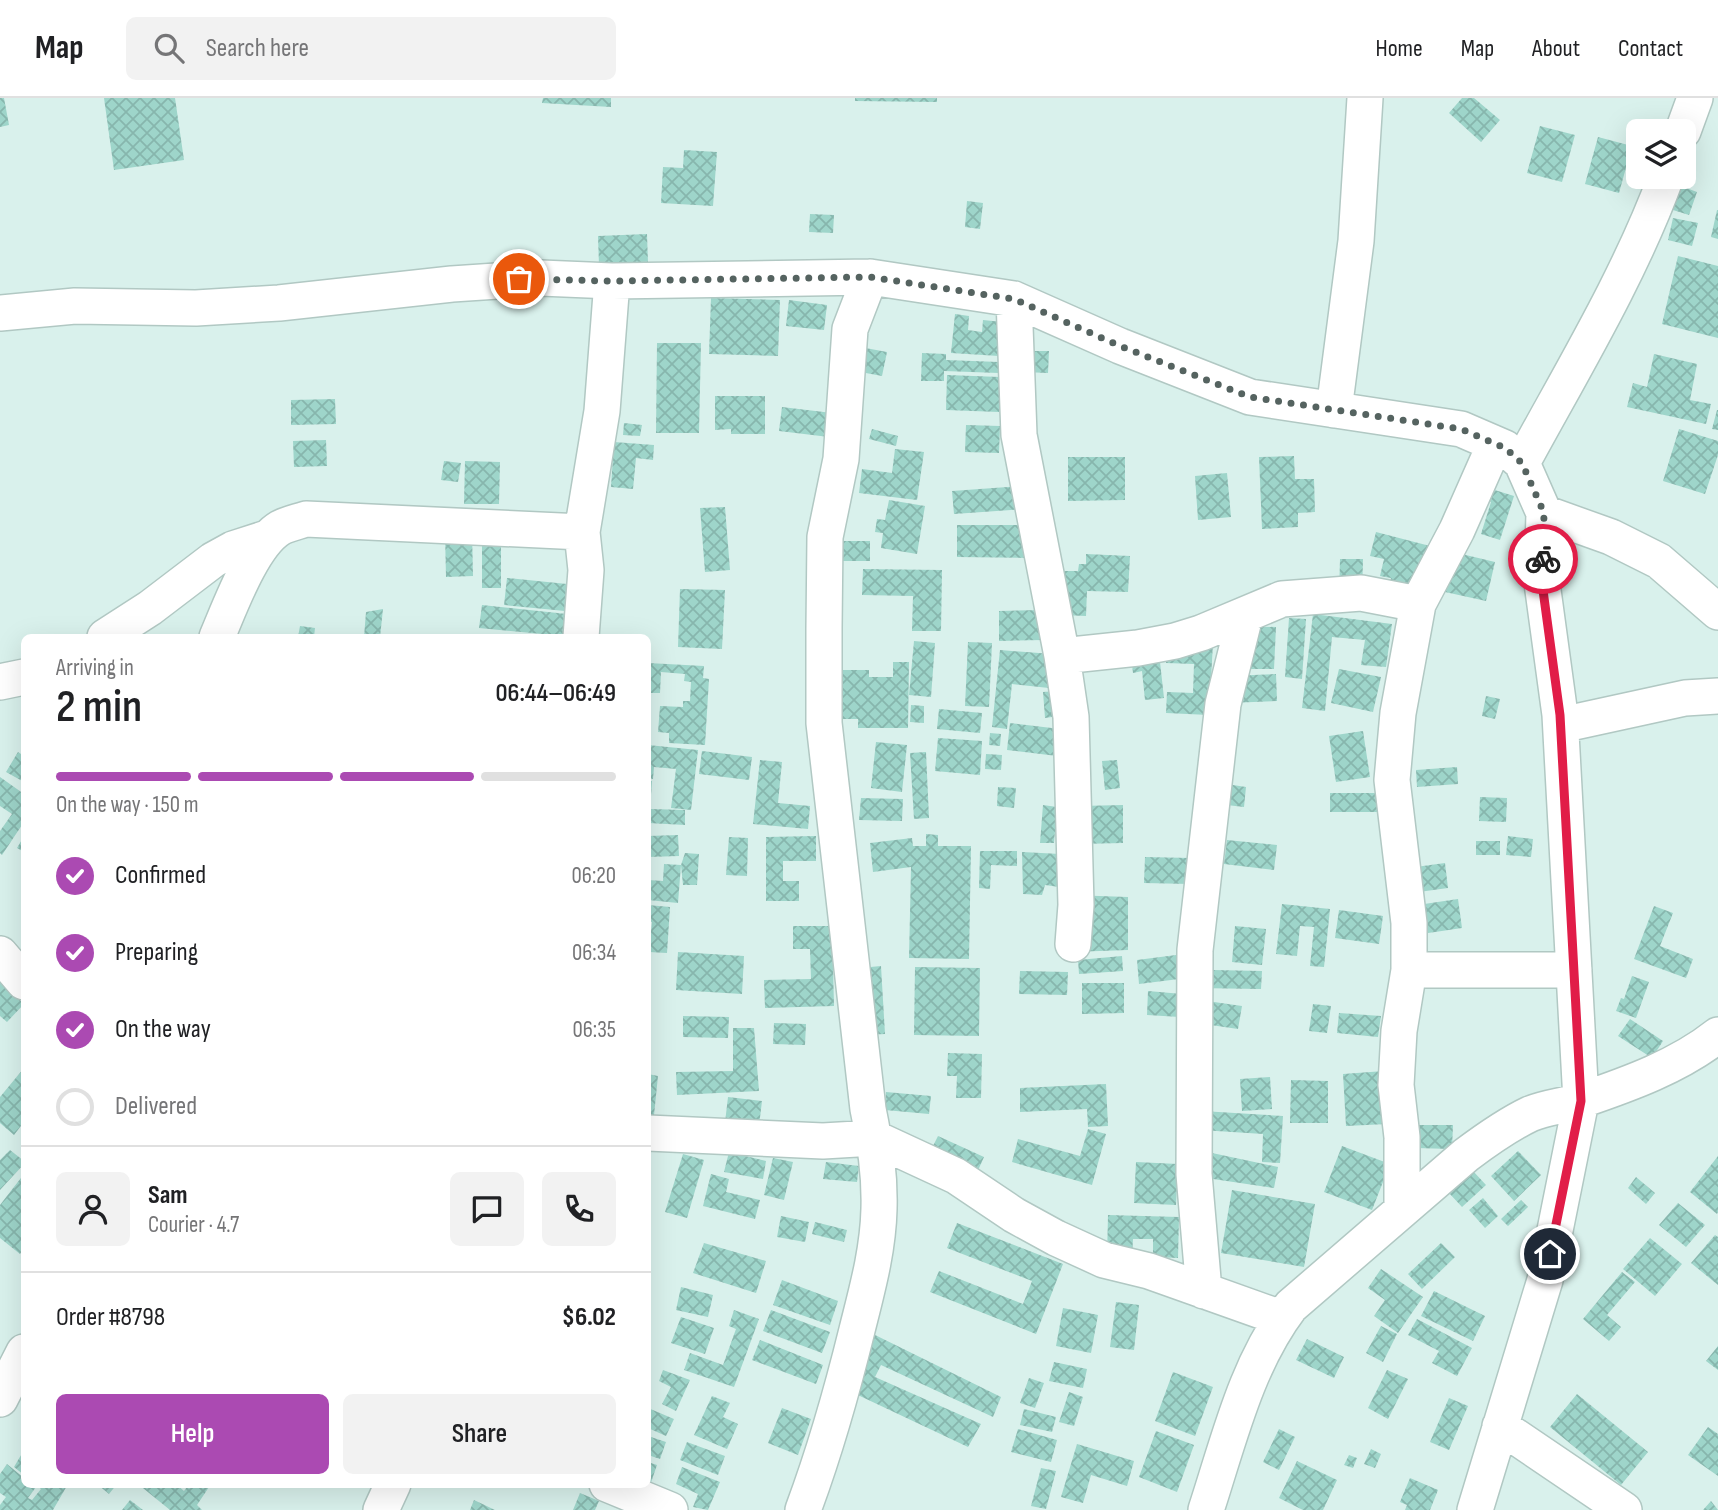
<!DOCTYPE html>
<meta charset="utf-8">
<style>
body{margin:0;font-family:"Sofia Sans Condensed",sans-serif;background:#f2f2f2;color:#202124;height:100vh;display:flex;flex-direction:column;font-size:26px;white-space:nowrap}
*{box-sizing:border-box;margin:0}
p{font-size:23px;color:#757577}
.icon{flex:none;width:38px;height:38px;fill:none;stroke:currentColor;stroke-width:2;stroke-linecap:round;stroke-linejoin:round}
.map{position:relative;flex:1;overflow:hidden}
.sheet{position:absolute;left:21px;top:536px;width:630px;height:854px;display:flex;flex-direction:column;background:#fff;border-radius:10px;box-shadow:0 7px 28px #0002}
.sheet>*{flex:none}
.buttons{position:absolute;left:1626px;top:21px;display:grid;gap:14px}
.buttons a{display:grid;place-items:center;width:70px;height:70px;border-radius:10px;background:#fff;box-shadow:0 7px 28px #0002;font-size:35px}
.pin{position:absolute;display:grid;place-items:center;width:60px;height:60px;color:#fff;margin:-30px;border:4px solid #fff;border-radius:50%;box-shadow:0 2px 7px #0007}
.courier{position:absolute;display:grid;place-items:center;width:70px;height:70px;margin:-35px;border:5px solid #e11d48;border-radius:50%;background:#fff;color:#222;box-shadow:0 2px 9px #0007}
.overview em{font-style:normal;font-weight:600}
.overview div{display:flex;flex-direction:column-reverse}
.overview{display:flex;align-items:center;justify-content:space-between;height:119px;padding:0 35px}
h1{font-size:46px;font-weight:600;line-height:52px}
.bar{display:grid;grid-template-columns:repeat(4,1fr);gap:10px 7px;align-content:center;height:84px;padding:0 35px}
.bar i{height:9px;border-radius:5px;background:#e0e0e0}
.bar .active{background:#ab4ab2}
.bar p{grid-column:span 4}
.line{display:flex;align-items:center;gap:18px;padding:0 35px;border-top:2px solid #e0e0e0}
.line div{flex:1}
.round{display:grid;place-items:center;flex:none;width:74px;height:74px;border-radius:10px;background:#f2f2f2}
ol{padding:0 35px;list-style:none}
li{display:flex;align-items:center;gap:21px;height:77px}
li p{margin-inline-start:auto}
li .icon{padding:7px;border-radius:50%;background:#ab4ab2;color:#fff;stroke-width:4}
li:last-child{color:#757577}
li i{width:38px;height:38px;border:4px solid #e0e0e0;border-radius:50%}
.cta{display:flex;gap:14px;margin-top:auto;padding:14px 35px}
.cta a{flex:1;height:80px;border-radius:10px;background:#ab4ab2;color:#fff;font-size:28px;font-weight:600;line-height:80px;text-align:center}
.cta a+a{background:#f2f2f2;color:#202124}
header{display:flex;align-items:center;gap:42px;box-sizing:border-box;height:98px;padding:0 35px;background:#fff;border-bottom:2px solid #e0e0e0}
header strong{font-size:33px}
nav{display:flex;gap:38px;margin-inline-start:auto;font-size:24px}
.search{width:490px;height:63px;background:#f2f2f2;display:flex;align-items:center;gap:18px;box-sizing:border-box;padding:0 24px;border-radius:10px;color:#757577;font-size:26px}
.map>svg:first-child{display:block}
</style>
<header>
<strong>Map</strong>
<div class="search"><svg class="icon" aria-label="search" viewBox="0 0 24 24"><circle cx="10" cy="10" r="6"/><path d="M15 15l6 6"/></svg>Search here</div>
<nav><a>Home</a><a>Map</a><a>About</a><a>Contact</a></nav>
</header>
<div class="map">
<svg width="1718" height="1412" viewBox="0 0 1718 1412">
<defs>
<pattern id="building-cross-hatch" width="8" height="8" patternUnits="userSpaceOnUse" patternTransform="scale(1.75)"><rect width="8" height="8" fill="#9ed5ca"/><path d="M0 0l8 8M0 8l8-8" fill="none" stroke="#87b6ad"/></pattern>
</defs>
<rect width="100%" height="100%" fill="#d9f1ec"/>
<!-- building -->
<path fill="url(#building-cross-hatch)" d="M0,0H4L9,27L0,29Z
M104,0H175L184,62L114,72Z
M543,0H611V9L542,5Z
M855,0H937V4L855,3Z
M1462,0H1474L1500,22L1481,44L1449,15Z
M1540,28L1575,37L1562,84L1527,75Z
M1598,39L1632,48L1619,95L1585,86Z
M684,52L717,54L713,108L661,105L663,69L683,70Z
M1681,88L1697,94L1689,117L1673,112Z
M967,103L983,105L980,131L965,129Z
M1717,112H1718V141L1711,139Z
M810,116L834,117L833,135L809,134Z
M1673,120L1698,125L1692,148L1668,142Z
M647,136L648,165L599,167L598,138Z
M1678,158L1718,168V240L1662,226Z
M711,200L780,202L778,258L709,256Z
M789,202L827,207L824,232L786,228Z
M955,216L969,218L968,232L982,234L983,222L1002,224L999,258L951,255Z
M657,245H701L699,335H656Z
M860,249L887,254L882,278L855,273Z
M1025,253H1049L1048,275L1024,274Z
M922,255L946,256V262L999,264V275L944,273V283H921Z
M1654,256L1697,266L1690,302L1711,306L1706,326L1627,309L1633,285L1647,289Z
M947,277L1000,279L999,314L946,312Z
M715,298H765V336H731V331L715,332Z
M335,301L336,326L291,327V302Z
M782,309L832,315L829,339L779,333Z
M1717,312H1718V332L1712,331Z
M624,325L642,327L640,338L623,337Z
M966,327L1000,328L999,355L965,354Z
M872,331L898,338L896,348L869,341Z
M1679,331L1718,343V357L1705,396L1663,383Z
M326,342L327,368L294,369L293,343Z
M614,344L654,347L653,362L636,360L633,391L611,389Z
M895,351L924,354L917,402L859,395L862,371L892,375Z
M1294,358L1295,381H1314L1315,414L1298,415V429L1262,431L1259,359Z
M1068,359H1125V402L1068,403Z
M444,363L461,365L458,384L441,382Z
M465,363L500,364L499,406H464Z
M1227,375L1231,419L1198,422L1195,378Z
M1469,384L1514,398L1500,442L1481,436L1491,404L1484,401Z
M1022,388L1024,411L954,416L952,393Z
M889,402L925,408L917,456L881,450L883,435L875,434L877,421L885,422Z
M725,409L730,472L705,474L700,410Z
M957,427H1032L1031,460L957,459Z
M472,434L473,478L446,479L445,436Z
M1376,434L1430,448L1414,513L1384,505L1391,480L1380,478L1384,461L1370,458Z
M482,436H501V490H482Z
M841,443H870V463H841Z
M1445,452L1495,464L1486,503L1436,492Z
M1086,456L1130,458L1128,494L1087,493L1086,518L1061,517L1063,473H1078L1079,466H1086Z
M1340,461H1363L1362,498L1339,497Z
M863,471L942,472L941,533H912L913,498L862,497Z
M507,480L567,486L565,513L504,507Z
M680,491L725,492L722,551L678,549Z
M482,507L567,516L564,538L479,530Z
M383,511L380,539H364L366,514Z
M1043,512V542L999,543V513Z
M1313,516L1392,526L1386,569L1361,567L1365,542L1332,539L1325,613L1302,610Z
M1289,520L1306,521L1302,581L1285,579Z
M300,528L315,530L314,539H298Z
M1235,528L1276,529L1274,571H1233Z
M1166,542L1213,545L1209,617L1166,615L1167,594L1193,595L1194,566L1166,565Z
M914,543L935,545L931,599L909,597Z
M968,544L992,545L989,609L965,608Z
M1000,552L1052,556L1049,590L1012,586L1007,631L992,629Z
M1159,555L1164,600L1145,602L1142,573L1133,575L1131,558Z
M893,564H909L908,630H858V621H837L838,572H869V579H893Z
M648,565L704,568L703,580L709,581L705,647L669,645V635L658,634L660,608L683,609V603H690L691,584L684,583L685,576L661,574L660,595H648Z
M1339,571L1381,579L1373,614L1331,605Z
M1276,576L1277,603L1229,605L1228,578Z
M1057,593L1059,618L1045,620L1043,594Z
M1486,598L1500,601L1495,621L1482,618Z
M911,607L924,608V625L910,624Z
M939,611L982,615L980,635L937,631Z
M1010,625L1060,631L1057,658L1007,652Z
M1363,633L1370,679L1336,684L1329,638Z
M990,635L1001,636L1000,648L989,647Z
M938,640L982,643L980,677L935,673Z
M876,644L907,647L902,694L871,690Z
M648,647L698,652L691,712L671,710L676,671L654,669L653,681L648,680Z
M702,653L752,659L749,682L699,676Z
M18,654L24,658V684L6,674Z
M926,654L929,720L914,721L910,655Z
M986,656L1002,657L1001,672L985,671Z
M760,662L782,664L778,705L810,708L808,731L753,726Z
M1117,662L1120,690L1105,692L1102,663Z
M1457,669L1458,686L1417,689L1416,672Z
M0,679L24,696V724L2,757L0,755V733L12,716L0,708Z
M648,683H652L650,711L685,712V727L648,725Z
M1220,685L1246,689L1244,709L1218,706Z
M998,689L1016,690L1014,710L997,708Z
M1330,695H1377L1378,714H1330Z
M1480,699L1507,700L1506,724L1479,723Z
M861,700L903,701L902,723L859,722Z
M1043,707L1057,709L1054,745H1040Z
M1123,707V745L1080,746V708Z
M926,736L938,737V748H971L969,861L909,860L911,769L873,774L870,745L912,740L913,748H926Z
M678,737L679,758L648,759V738Z
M24,738V754L17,750Z
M816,738V763H783V783H799V803H766V739Z
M1508,738L1533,741L1531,759L1506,757Z
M729,739L748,740L747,778L726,777Z
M1227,742L1277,747L1274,772L1224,766Z
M1476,743H1500V757H1476Z
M980,753H1017V768L991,767L990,791L979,790Z
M1022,754L1060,756L1059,789L1045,787L1042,797L1023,796Z
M685,755L699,756L697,787H683L681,767Z
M1145,759L1191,760L1190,786L1144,785Z
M1445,765L1448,790L1404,796L1401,771Z
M664,766L681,767L678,805L648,802V782L663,783Z
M1071,797L1128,799V852L1071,854Z
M1458,801L1462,830L1408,838L1404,809Z
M1282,806L1330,811L1324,869L1310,868L1314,829L1300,828L1297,858L1276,856Z
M648,807L670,809L667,855L649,854L652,824L648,823Z
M1654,808L1673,815L1660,848L1693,861L1686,880L1634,861Z
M1339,812L1383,818L1379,846L1335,840Z
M793,828H832L834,908L765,910L764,882L811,881L810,851H793Z
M1235,828L1266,831L1262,867L1232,864Z
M1196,842L1214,843L1213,872L1262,873L1261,891L1195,890Z
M678,854L744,858L742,896L676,892Z
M1176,857L1179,881L1139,886L1137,862Z
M1122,858L1123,873L1079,876L1078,862Z
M881,868L885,936L864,937L860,870Z
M915,869L980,870L979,938L914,937Z
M1020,873L1068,874L1067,897L1019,896Z
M1632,878L1649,884L1636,920L1616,913L1621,900L1624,901Z
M0,883L24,906L7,924L0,918Z
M1082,885H1124V915L1082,916Z
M1148,893L1182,896L1180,919L1147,917Z
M1193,901L1242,908L1238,931L1190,924Z
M1313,906L1331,908L1327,935L1309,933Z
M1339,915L1381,918L1378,939L1337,935Z
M683,918L729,919L728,940L683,939Z
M1630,921L1663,943L1652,960L1618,938Z
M774,925L806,926L805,947L773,946Z
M733,930H754L759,993L677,997L676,974L733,973Z
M948,955L982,956L981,1000H956L957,978H947Z
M24,970V1024L14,1037L0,1025V999Z
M1384,973L1387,1026L1346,1028L1343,976Z
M648,976L658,978L653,1027L648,1026Z
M1270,979L1272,1011L1242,1013L1240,981Z
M1291,982L1328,983V1025H1290Z
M1106,986L1108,1028L1088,1029L1087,1011L1020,1014V990Z
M886,994L931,998L929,1016L885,1012Z
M728,999L762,1003L758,1036L724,1033Z
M1202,1013L1283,1018L1280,1065L1262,1064L1263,1036L1201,1032Z
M1416,1027H1453L1452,1051L1415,1050Z
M1088,1031L1106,1036L1092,1087L1012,1064L1018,1041L1080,1058Z
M938,1038L984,1059L975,1079L928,1058Z
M1342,1048L1390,1066L1372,1112L1324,1094Z
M10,1052L24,1063V1066L0,1092V1062Z
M1198,1052L1278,1069L1274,1090L1193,1078Z
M1518,1053L1541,1077L1514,1103L1491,1078Z
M729,1054L766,1063L763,1081L724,1074Z
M683,1056L704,1062L687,1120L665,1114Z
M1718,1058V1114L1717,1116L1690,1094Z
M773,1060L793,1064L784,1102L764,1097Z
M826,1064L859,1068L857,1084L823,1081Z
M1136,1064L1178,1066L1176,1107L1134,1105Z
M1473,1073L1486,1087L1462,1109L1449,1095Z
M24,1076V1150L20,1156L0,1140V1107Z
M711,1076L729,1081L726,1094L760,1102L755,1121L703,1108Z
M1636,1079L1655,1095L1646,1106L1628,1090Z
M1232,1092L1315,1106L1304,1169L1221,1155Z
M1483,1100L1498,1118L1485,1130L1469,1112Z
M1521,1102L1528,1109L1508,1128L1501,1121Z
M1678,1105L1705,1127L1686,1149L1659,1127Z
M1108,1117L1179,1119L1178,1160L1153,1159V1141H1133L1132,1159H1107Z
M781,1118L809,1124L805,1144L777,1139Z
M815,1124L847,1132L844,1144L812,1136Z
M957,1125L1063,1166L1036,1236L930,1194L939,1173L1023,1206L1032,1183L947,1150Z
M1715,1137L1718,1139V1187L1691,1165Z
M1650,1140L1682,1166L1655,1198L1623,1171Z
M704,1145L766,1163L756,1195L693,1175Z
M1441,1145L1455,1159L1422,1191L1408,1176Z
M1381,1171L1423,1199L1398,1235L1374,1218L1385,1202L1368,1190Z
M1622,1174L1635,1184L1607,1217L1621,1229L1609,1243L1583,1221Z
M782,1182L838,1203L830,1227L773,1207Z
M681,1189L713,1197L708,1219L676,1212Z
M1434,1193L1485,1218L1473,1243L1421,1218Z
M1116,1204L1139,1207L1134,1252L1110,1249Z
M1063,1210L1098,1217L1091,1255L1056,1248Z
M734,1212L759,1221L734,1289L684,1272L690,1255L723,1267L736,1231L729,1228Z
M771,1212L830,1234L822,1255L763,1233Z
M681,1219L714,1230L705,1256L671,1245Z
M1417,1221L1472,1250L1457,1278L1432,1265L1439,1253L1408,1237Z
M1381,1228L1397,1236L1383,1264L1366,1255Z
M869,1234L1001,1299L993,1319L881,1267L875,1279L981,1326L968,1349L843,1290Z
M1307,1241L1344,1259L1334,1280L1296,1262Z
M760,1242L823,1267L816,1286L752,1262Z
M1718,1248V1272L1706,1263Z
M1054,1264L1087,1271L1083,1290L1049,1283Z
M663,1272L690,1282L676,1313L662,1306L671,1289L659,1283Z
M1387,1272L1408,1281L1388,1321L1368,1310Z
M1173,1274L1213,1289L1195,1338L1155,1323Z
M1029,1280L1044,1285L1035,1310L1020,1305Z
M1069,1294L1083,1299L1074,1328L1059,1324Z
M1577,1296L1648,1354L1621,1387L1550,1329Z
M712,1298L730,1305L723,1319L738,1326L727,1351L694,1337Z
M1449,1300L1468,1308L1449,1352L1430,1344Z
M648,1310L674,1321L666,1338L648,1330Z
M782,1310L811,1321L798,1357L768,1345Z
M1024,1311L1056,1319L1052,1334L1020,1327Z
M1708,1329L1718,1336V1378L1688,1357Z
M1018,1331L1057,1342L1051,1364L1011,1354Z
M1279,1331L1295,1339L1279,1372L1263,1364Z
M1156,1333L1194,1347L1177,1394L1139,1379Z
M648,1338L666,1344L660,1361L648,1357Z
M687,1344L725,1358L718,1377L680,1362Z
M1077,1346L1134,1363L1127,1388L1091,1377L1083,1405L1061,1399Z
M1371,1351L1381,1356L1375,1370L1364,1366Z
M24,1352V1377L14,1369Z
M1349,1357L1357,1360L1353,1370L1344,1367Z
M1297,1363L1337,1382L1323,1412H1303L1279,1400Z
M648,1364L657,1367L646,1399L648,1386Z
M7,1366L24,1380V1386H32L36,1389L28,1400L32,1402L41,1391L35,1386H68L53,1412H0V1407L6,1399L0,1395V1376Z
M682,1369L720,1384L708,1412L693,1409L698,1396L676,1386Z
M1041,1370L1056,1373L1046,1411L1031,1408Z
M1410,1380L1438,1392L1430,1412H1405L1407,1407L1400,1404Z
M97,1386H117L109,1396Z
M138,1386H176L184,1393L189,1386H211L197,1407L202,1412H170Z
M580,1395L599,1403L595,1412H573Z
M130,1402L143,1412H122Z
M474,1402L495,1412H470Z
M1711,1403L1718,1412H1703Z"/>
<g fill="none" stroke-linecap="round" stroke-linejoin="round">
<defs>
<path id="minor" d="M1683,33L1695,0
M1014,201L1019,337L1062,558L1071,619L1076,807L1073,846
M0,215L75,208L196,210L279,205L452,186L541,180L612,183L870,179L1014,201L1120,248L1250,299L1461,331L1505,350L1522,365L1544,415L1542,485L1560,617L1581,1003L1545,1182L1475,1412
M1334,312L1356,143L1365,0
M1522,365C1573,271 1629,179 1666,79
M1544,415L1611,439L1659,463L1718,514
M105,539L150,510L213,462L233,451L267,440
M217,539C230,509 252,447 280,430C287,426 297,424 306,421L582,434
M581,539L586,472L582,434L602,313L612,183
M1062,558L1138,550L1175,543L1201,535L1282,501L1361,495L1418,506
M0,584L24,579
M1561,627L1685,600L1718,598
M0,856L24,884
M1409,872H1574
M648,1035L823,1043L874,1040L956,1078L1014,1117L1056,1140L1104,1162L1149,1173L1281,1220
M1402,1112V1039L1396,987L1399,933L1409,872V825L1392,682L1398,615L1418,506L1457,432L1495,346
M1204,1193L1194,1076L1195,852L1223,606L1245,518
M0,1301L24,1254
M1500,1328L1624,1412
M607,1386L670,1412
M381,1412L393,1386
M803,1412C825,1353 842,1293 857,1232C867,1192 878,1153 879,1111C880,1076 875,1045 868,1011L824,625V530L825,439L841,361L850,231L870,179
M1206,1412C1229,1342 1246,1267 1291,1208L1466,1057C1486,1042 1507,1027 1530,1016C1546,1009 1565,1008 1582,1002C1629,986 1679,968 1718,937"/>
</defs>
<!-- minor casing -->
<use href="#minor" stroke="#b1c8c3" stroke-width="38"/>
<!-- minor -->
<use href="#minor" stroke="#fff" stroke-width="35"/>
</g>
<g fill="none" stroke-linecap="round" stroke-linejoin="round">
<!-- done -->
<path stroke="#556360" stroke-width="7" stroke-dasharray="0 12.6" d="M519,181L612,183L870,179L1014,201L1120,248L1250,299L1461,331L1505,350L1522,365L1544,415L1543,461"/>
<!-- route -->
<path stroke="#e11d48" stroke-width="9" d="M1543,461L1542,485L1560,617L1581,1003L1550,1156"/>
</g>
</svg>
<div class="buttons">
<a><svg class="icon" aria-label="layers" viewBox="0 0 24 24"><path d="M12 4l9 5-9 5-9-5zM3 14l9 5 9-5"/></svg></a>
</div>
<div class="pin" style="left:519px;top:181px;background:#ea580c"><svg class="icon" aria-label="bag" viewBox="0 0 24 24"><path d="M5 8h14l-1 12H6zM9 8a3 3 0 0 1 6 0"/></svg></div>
<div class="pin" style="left:1550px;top:1156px;background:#1f2937"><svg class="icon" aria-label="home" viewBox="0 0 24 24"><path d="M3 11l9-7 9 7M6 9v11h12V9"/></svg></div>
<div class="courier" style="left:1543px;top:461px"><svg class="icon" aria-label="bike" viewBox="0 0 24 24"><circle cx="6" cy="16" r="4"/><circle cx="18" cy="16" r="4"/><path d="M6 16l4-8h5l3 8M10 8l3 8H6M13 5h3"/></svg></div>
<section class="sheet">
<div class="overview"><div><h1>2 min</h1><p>Arriving in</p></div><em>06:44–06:49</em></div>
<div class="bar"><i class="active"></i><i class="active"></i><i class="active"></i><i></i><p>On the way · 150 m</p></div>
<ol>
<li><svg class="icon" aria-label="check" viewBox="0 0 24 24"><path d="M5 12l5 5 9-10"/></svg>Confirmed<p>06:20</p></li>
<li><svg class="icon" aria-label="check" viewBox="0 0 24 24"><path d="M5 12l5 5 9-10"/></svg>Preparing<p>06:34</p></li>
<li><svg class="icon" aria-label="check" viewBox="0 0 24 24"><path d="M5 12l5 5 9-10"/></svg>On the way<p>06:35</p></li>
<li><i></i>Delivered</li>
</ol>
<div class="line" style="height:126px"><a class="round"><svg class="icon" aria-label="person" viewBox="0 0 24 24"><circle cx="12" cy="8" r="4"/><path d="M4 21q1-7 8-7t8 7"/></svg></a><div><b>Sam</b><p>Courier · 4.7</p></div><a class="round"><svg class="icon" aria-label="chat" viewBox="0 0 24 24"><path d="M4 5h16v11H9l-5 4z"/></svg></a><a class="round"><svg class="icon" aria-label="phone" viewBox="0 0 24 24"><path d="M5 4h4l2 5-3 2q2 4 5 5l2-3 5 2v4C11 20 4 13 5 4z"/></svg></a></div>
<div class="line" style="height:91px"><div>Order #8798</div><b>$6.02</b></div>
<div class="cta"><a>Help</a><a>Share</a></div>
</section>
</div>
